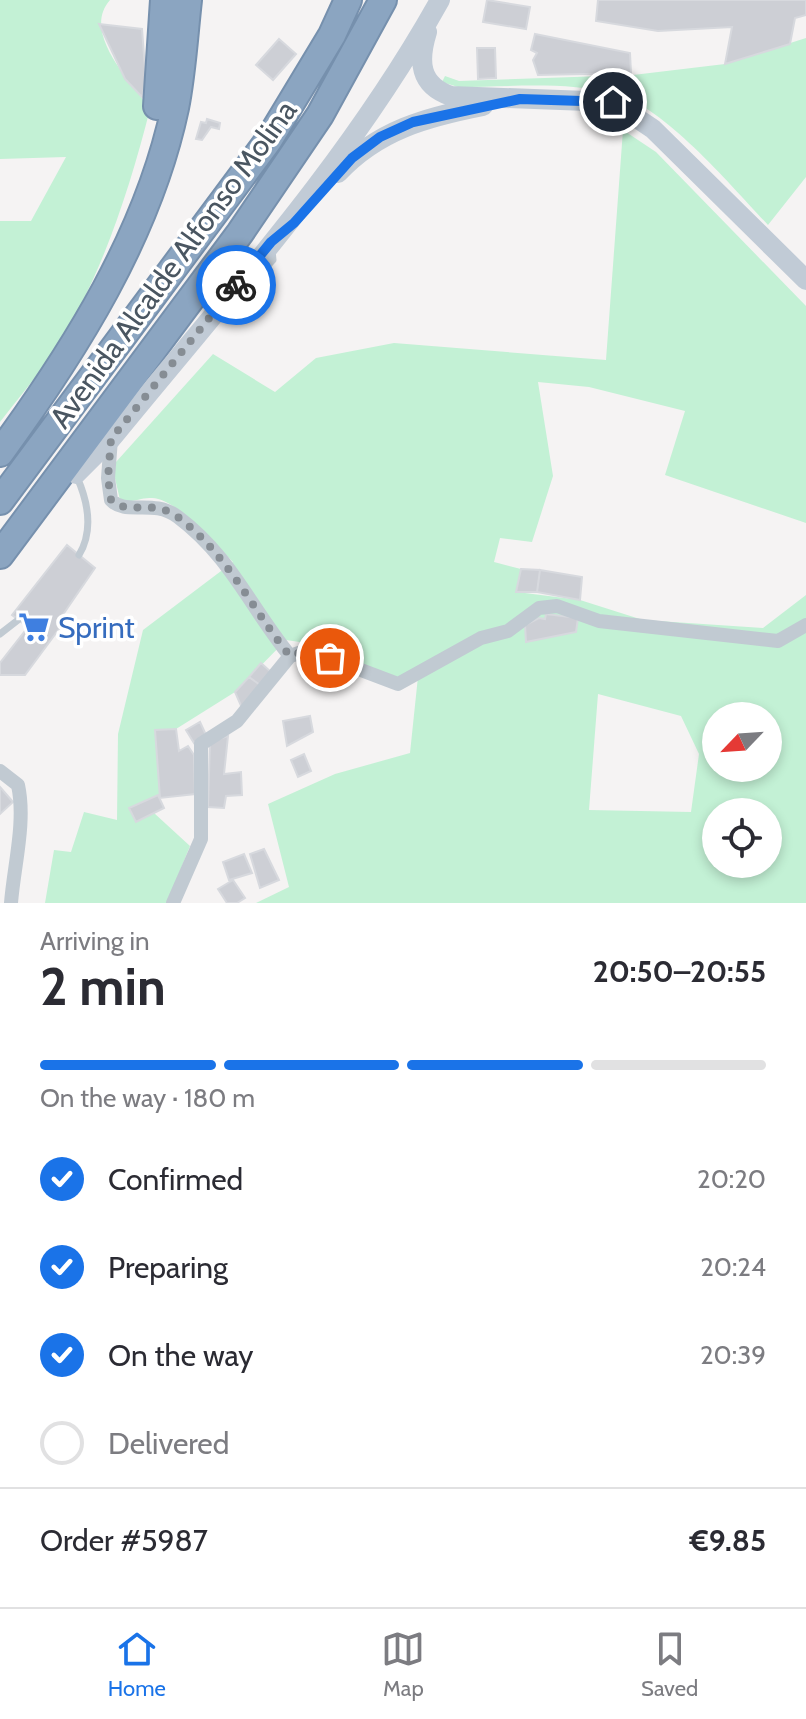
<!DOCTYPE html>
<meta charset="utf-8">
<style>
body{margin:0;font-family:Cabin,sans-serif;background:#f7f7f7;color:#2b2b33;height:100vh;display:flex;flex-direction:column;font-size:30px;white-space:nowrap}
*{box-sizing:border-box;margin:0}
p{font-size:26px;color:#7c7c81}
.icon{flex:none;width:44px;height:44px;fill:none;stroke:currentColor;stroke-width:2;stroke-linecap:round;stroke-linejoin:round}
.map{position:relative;height:903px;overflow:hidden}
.drawer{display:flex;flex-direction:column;background:#fff;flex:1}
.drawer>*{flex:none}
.needle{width:52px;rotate:245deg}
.fabs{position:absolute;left:702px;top:702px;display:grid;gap:16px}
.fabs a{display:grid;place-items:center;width:80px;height:80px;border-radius:50%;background:#fff;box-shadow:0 4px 12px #0003;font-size:40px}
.pin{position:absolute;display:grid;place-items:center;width:68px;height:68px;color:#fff;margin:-34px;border:4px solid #fff;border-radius:50%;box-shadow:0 2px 8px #0007}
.courier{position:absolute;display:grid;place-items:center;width:80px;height:80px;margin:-40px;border:6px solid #1a73e8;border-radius:50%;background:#fff;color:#222;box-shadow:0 2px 10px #0007}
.overview em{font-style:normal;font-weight:700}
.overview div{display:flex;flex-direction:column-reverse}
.overview{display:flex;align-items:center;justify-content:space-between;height:136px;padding:0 40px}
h1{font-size:52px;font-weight:700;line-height:60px}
.bar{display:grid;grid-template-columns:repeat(4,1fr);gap:12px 8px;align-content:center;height:96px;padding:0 40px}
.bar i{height:10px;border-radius:6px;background:#e1e1e2}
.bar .selected{background:#1a73e8}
.bar p{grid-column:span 4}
.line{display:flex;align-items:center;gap:20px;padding:0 40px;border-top:2px solid #e1e1e2}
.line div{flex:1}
ol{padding:0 40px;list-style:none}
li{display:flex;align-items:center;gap:24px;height:88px}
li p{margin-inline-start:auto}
li .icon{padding:8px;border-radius:50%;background:#1a73e8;color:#fff;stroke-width:4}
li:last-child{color:#7c7c81}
li i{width:44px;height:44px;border:4px solid #e1e1e2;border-radius:50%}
.menu{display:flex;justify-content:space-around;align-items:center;height:112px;border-top:2px solid #e1e1e2;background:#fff;font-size:22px;color:#7c7c81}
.menu a{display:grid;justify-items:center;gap:4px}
.menu .selected{color:#1a73e8}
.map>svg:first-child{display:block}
</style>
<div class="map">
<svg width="806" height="903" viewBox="0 0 806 903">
<rect width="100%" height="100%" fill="#f5f3f3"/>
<!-- green -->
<path fill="#c3f1d5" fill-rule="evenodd" d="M0,0H110C81,33 131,81 150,109C128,195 99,285 49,359C34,380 16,401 0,422V221H31L66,157L0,159Z
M806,38V177L768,225C733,188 665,107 616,94C566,81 510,87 458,87L442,82L445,76L459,81L633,75L725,64Z
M623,130L656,152L806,306V523L665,475L685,411L589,387L538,382L553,476L532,542L500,538L494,562L521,569L517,592L580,600L643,620L763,628L806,595V903H256L289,887L268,804L335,774L410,753L419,667L398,679L313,644L286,640L235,692L176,729L155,730L160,798L157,795L130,808L154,813L190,846L167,903H45L54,850L71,852L84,812L117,820L118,734L143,630L233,562C216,544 177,499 152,498C140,497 132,504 120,500L114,474L116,462L213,354L275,392L316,358L394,343L606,360ZM598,694L681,716L699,754L691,812L589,810ZM716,716H768V768H716ZM716,812H768V864H716Z"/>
<!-- building -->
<path fill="#cdcfd5" stroke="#d7d9de" stroke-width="2" d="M487,0L530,7L526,29L483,22Z
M598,0H806V15L795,18L790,44L725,64L732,27L658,31L596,21Z
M99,24L142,29L146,82L142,97L125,79Z
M535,34L630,53L631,73L538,75L533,60L537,53L531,50Z
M279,39L296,54L273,80L256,65Z
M477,48H495L496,78L478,79Z
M207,119L220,123L219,129L211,127L202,140L196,139L201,122L206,123Z
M67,545L95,568L60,619L65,621L25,675H0V663L28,627L12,615Z
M521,569L540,570L537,592H516Z
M540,570L582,577L580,600L537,592Z
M546,614L578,618L576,632L526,642L525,625L539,618L545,619Z
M261,663L271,672L260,685L249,677Z
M249,677L260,685L242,708L235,692Z
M310,716L313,732L287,746L283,721Z
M200,722L206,735L194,743L186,730Z
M176,729L179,751L188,746L194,755L195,794L160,798L155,730Z
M228,736L224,774L241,772L242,795L226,796L224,808L208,807L210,742Z
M304,754L311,771L298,777L291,760Z
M0,787L13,802L0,814Z
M158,795L164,808L136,822L129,808Z
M264,849L279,880L260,888L250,854Z
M244,854L252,873L229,880L223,862Z
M233,880L245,898L237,903H227L218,889Z"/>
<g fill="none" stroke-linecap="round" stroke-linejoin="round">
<defs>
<path id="highway" d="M157,106L164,0
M0,453C75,350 148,235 175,108C182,73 184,36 188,0
M0,501L268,141L332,35L348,0
M0,555L240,233L320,115L383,0"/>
</defs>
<!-- highway casing -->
<use href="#highway" stroke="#7690ad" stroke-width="30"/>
<!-- lane -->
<path stroke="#c1cad2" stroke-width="7" d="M253,282L273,260L272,250
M77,477C88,502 94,530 79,555
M0,634L18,620"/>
<!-- street -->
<path stroke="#c1cad2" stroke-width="14" d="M111,439L108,478L111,500C126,516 153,498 178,517C231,557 250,607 290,656
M290,656L308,650L398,684L481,638L508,631L539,608L557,606L599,621L778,641L806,625
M0,771L18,785C26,822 14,865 11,903
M173,903L201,839V744L237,721L290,656"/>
<!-- secondary -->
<path stroke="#c1cbd6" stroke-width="20" d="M427,32C418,61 419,85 451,96L613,102L653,129L806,280
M338,173C378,130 427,117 483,106
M76,474L111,439C226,298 351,160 440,0"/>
<!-- highway -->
<use href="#highway" stroke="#8ba5c1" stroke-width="26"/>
</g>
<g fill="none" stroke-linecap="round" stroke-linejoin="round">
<!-- done -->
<path stroke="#868d94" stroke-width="8" stroke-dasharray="0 14.4" d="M236,285L111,439L108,478L111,500C126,516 153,498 178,517C229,556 251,608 290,656L308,650L330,658"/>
<!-- route -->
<path stroke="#1a73e8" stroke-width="10" d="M236,285L271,242L294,223L352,158L380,137L413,122L520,99L613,102"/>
</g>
<!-- icons -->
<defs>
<symbol id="supermarket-bare" viewBox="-9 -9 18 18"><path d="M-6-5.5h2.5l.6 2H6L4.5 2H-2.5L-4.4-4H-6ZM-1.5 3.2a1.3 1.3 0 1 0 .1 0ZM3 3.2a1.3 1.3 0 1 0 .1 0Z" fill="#3f7fe0" stroke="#fff" stroke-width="2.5" paint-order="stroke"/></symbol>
</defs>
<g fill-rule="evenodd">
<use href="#supermarket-bare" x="12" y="605" width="44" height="44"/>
</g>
<g text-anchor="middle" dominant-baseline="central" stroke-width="7" stroke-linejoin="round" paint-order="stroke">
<!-- street labels -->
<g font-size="30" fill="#4a5661" stroke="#fff">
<text transform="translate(173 264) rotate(-54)">Avenida Alcalde Alfonso Molina</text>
</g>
<!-- shop labels -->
<g font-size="30" fill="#366cbe" stroke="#fff" text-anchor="start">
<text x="58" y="627">Sprint</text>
</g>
</g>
</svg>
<div class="fabs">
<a><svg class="needle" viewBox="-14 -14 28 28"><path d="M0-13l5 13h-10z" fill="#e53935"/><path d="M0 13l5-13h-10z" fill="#7c7c81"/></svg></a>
<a><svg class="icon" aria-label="locate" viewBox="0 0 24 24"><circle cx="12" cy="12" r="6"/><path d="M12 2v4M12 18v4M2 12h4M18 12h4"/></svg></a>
</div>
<div class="pin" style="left:330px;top:658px;background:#ea580c"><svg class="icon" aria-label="bag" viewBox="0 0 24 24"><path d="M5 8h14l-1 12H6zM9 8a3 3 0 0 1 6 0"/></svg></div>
<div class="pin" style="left:613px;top:102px;background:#1f2937"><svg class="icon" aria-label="home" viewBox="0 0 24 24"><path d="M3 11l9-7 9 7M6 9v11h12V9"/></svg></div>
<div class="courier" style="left:236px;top:285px"><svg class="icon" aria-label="bike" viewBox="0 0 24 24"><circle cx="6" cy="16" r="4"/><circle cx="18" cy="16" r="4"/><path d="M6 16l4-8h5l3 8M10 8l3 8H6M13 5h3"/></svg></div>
</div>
<section class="drawer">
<div class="overview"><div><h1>2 min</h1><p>Arriving in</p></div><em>20:50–20:55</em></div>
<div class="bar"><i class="selected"></i><i class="selected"></i><i class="selected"></i><i></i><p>On the way · 180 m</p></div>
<ol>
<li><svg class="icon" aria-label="check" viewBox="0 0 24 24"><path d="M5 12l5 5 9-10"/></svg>Confirmed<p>20:20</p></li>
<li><svg class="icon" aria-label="check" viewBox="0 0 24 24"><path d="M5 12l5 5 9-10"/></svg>Preparing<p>20:24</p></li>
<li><svg class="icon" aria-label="check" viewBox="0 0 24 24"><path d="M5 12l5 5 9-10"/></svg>On the way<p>20:39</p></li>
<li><i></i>Delivered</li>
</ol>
<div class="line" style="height:104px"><div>Order #5987</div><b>€9.85</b></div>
</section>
<nav class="menu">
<a class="selected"><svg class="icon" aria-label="home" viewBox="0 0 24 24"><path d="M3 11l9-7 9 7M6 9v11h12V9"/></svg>Home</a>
<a><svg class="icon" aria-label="map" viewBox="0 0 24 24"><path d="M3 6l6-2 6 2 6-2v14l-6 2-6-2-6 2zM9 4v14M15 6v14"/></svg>Map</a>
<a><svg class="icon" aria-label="saved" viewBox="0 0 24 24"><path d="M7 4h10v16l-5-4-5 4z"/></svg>Saved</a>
</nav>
